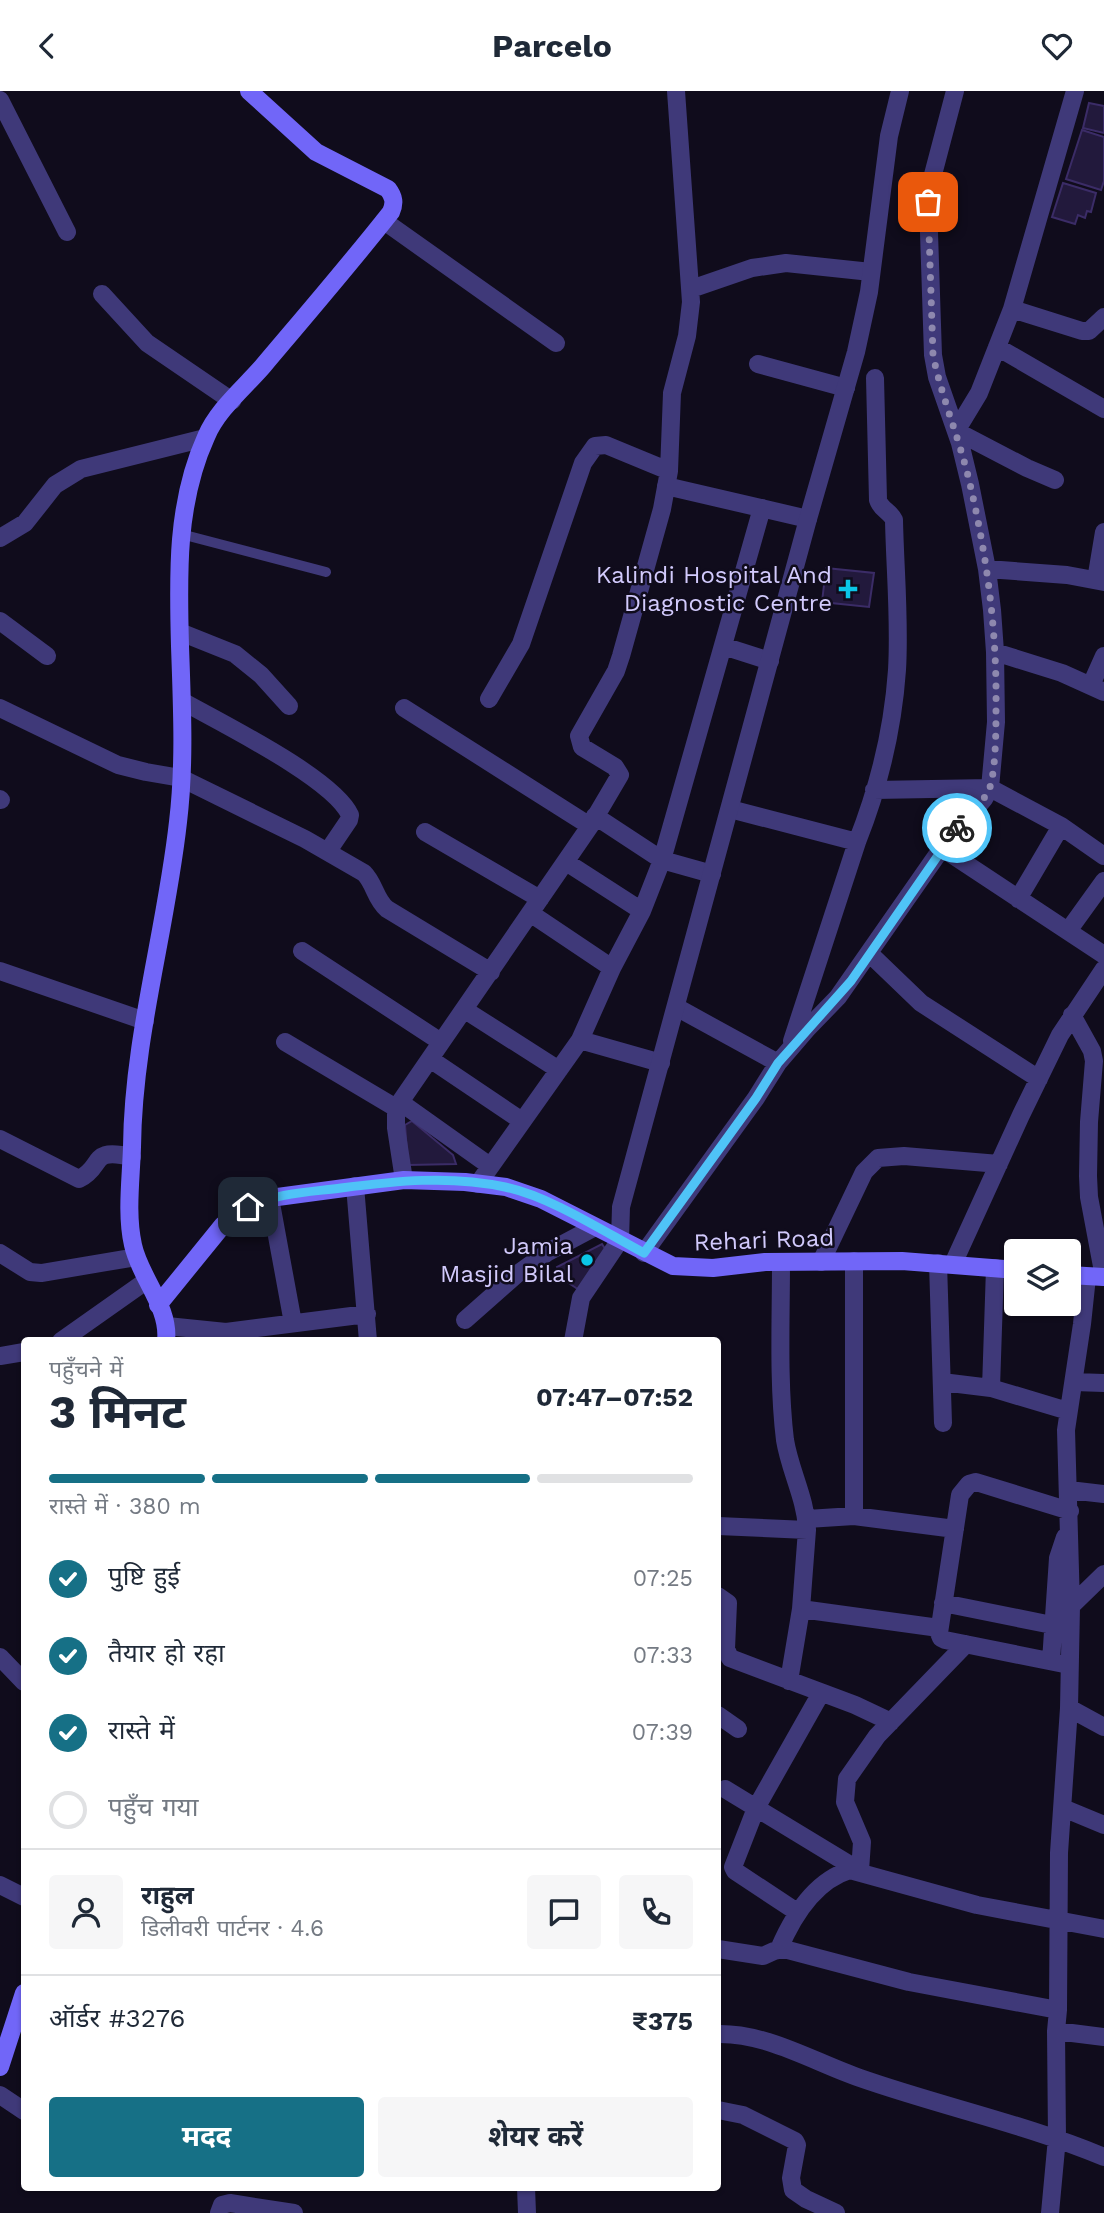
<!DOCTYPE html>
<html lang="hi">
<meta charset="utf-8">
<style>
body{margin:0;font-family:"Work Sans","Noto Sans Devanagari",sans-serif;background:#f6f6f7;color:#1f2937;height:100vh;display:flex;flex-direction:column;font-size:26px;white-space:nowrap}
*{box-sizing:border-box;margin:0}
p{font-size:23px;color:#747a83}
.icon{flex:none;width:38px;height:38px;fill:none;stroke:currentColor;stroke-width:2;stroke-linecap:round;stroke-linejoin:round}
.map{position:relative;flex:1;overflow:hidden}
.side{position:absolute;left:21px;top:1246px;width:700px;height:854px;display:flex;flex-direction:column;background:#fff;border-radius:7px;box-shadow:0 2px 5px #0004}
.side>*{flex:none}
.buttons{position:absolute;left:1004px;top:1148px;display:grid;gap:14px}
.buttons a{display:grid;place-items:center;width:77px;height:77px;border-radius:7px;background:#fff;box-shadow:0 2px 5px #0004;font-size:35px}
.pin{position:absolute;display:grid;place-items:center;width:60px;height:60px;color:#fff;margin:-30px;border-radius:14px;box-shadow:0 4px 10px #0006}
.courier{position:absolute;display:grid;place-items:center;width:70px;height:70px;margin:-35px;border:5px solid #4fc3f7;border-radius:50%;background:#fff;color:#222;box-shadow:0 2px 9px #0007}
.overview em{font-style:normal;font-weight:700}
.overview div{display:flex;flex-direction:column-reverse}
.overview{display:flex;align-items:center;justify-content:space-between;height:119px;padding:0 28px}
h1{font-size:46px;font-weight:700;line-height:52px}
.bar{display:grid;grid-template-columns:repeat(4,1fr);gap:10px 7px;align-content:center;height:84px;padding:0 28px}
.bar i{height:9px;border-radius:5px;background:#e0e1e3}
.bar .selected{background:#167086}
.bar p{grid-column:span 4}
.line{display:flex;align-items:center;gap:18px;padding:0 28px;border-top:2px solid #e0e1e3}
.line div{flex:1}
.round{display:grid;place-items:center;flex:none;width:74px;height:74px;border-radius:7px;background:#f6f6f7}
ol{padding:0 28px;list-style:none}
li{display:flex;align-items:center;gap:21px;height:77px}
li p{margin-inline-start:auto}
li .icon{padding:7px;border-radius:50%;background:#167086;color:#fff;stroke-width:4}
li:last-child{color:#747a83}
li i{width:38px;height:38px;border:4px solid #e0e1e3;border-radius:50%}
.button{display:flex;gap:14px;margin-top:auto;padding:14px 28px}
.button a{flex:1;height:80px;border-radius:7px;background:#167086;color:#fff;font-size:28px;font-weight:700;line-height:80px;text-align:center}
.button a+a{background:#f6f6f7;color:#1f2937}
header{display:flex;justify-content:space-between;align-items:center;height:91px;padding:0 28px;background:#fff;font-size:32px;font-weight:700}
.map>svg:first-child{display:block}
</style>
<header><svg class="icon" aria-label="back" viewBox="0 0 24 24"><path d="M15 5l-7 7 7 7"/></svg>Parcelo<svg class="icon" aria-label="heart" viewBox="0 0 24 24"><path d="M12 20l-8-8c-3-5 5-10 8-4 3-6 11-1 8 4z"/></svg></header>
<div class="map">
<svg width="1104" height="2122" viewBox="0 0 1104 2122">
<rect width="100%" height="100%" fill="#100c1c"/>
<!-- building -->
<path fill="#22193c" stroke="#3b2c67" stroke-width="2" d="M1089,12L1104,15V42L1083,37Z
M1082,39L1104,46V90L1101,99L1066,88Z
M1063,92L1096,102L1091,121L1087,120L1085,127L1078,124L1075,133L1052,126Z
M826,477L874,482L869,516L822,511Z
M412,1030L453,1064L456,1073L408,1074L405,1034Z
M602,1153L607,1161L579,1199L560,1186L557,1176Z"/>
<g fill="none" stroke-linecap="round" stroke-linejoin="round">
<!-- service -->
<path stroke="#3f3979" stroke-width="10" d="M181,443L326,481"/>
<!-- minor -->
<path stroke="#3f3979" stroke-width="18" d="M0,9L67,141
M384,130L556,252
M691,198L752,177L786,172L871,181
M102,203L147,252L232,310
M1012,218L1082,240H1089L1104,226
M997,256L1104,318
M758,273L846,297
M1055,389L1027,377L956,340L979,302L1012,218L1075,0
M666,395L808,428
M0,447L25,432L55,394L81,378L205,347
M987,478L1067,484L1104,491
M1096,489L1104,441
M0,530L47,565
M180,541L235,563L261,584L289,615
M723,555L770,570
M995,561L1062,582L1104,601
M1091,594L1104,565
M489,608L521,553L583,372L595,355L606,354L669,380
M182,610C221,632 333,687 350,724L349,729L328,760
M0,617L118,674L146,681L181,687L305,748L364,782C375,793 375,808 387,818L491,881
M404,617L590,735
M874,699L990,697L1061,735L1104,765
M0,708L1,709
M730,718L857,751
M595,725L662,769L712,783
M425,741L540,808
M942,757L1104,864
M566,771L642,820
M1018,808L1061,735
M530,822L612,877
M1068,840L1104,790
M302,860L441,951
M869,862L921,912L1039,988
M0,880L145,930
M676,916L778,972
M465,919L559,979
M1072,924L1092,960L1094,970L1089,1031L1088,1085L1089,1106L1104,1186
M580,949L661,972
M792,950L857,751C878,698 893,637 897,579C900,529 895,479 894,429C890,420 881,419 878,409L875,287
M285,951L396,1017
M430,968L522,1030
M400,1011L490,1075
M0,1048L79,1088C105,1075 88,1056 132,1066
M404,1089L396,1037V1017L590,735L620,684L615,676L582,656L579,645L616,580L621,565L662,418L669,380L672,302L687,245L691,211L676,0
M478,1093L580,949L612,877L642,820L662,769L762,417
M355,1095L368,1250
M270,1107L293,1232
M0,1162L30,1181L41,1182L136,1166
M644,1162L756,1007L778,972L808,937L838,906L942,757L984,708L990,697L996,631L995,561L992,519L987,478L970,393L960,352L937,286L933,264L928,111L930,95L955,0
M781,1171C781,1230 778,1291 785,1349C790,1380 806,1408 807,1439L801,1518L789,1590
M821,1171L864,1081L878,1067L904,1065L999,1073
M938,1172L943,1332
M953,1173L1021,1024L1060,944L1104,878
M465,1229L516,1184L548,1161L595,1136
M167,1235L226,1241L367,1223
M61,1250L146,1190
M0,1265L24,1261
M942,1291L991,1297L1068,1320
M1074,1291L1104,1292
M991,1297L995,1177
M1069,1399L1104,1403
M854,1425V1170
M807,1428L854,1425L955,1438
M718,1435L807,1439
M718,1505L728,1512L726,1558L730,1567L855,1614L891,1631
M943,1512L1052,1534
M1071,1515L1104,1483
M801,1518L939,1537
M0,1566L24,1591
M1051,1570L1058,1467L1065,1446
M1069,1574L945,1549L941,1547L939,1542L960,1404L969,1393L976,1391L1070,1420
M1069,1617L1104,1636
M718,1624L738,1638
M725,1698L860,1780L862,1751L845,1711L847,1688L877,1645L966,1553
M1063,1717L1104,1734
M0,1794L24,1806
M797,1821L735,1780L733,1776L756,1717L821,1602
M718,1858L763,1865L774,1860L784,1858L909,1891L1058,1919
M779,1858C793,1825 814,1790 850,1779L977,1814L1104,1838
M1056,1940L1104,1946
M718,1943C767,1942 814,1971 860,1987C940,2015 1025,2033 1104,2066
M0,2004L24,2020
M718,2019L743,2024L795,2050L797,2054L791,2087L793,2099L806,2108L836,2122
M219,2122L222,2114L230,2112L294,2122
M1050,2122L1057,2047L1056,1940L1058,1919L1059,1762L1069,1617L1071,1515L1066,1339L1082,1233L1087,1186"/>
<!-- tertiary -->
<path stroke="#3f3979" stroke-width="18" d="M573,1250L581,1207L620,1149L621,1116L808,428L856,261L869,201L889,45L900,0
M526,2096L527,2122"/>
<!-- secondary -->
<path stroke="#7166f8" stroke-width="18" d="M1069,1184L1104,1186
M158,1214L223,1134L248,1116L270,1107L404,1089L465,1091L506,1096L541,1108L673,1175L713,1177L765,1171L902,1170L1017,1179
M166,1250C170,1216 140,1187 133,1154C126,1123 131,1088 132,1056C133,947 166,840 178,731C185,673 182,614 180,555C178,484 176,412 206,346C217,319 244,297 263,275C306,224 350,173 391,121C395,112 394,106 388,98L316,61L249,0
M0,1976L24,1902"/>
</g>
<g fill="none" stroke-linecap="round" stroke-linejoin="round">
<!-- done -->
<path stroke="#8e88ae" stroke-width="7" stroke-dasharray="0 12.6" d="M928,111L933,264C942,308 960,349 970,393C987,466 997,540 996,616C996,637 996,676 990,696C984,712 968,724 957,737"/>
<!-- route -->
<path stroke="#4fc3f7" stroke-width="9" d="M248,1116C276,1102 310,1101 341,1097C395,1090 450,1084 505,1096C549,1105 603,1140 644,1162L756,1007L778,972L851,890L957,737"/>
</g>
<!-- markers -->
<g fill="#0bc6e7" stroke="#100c1c" stroke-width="2.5">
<path d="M844.5 487.5h7v7h7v7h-7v7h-7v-7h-7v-7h7z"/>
<circle cx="587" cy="1169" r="7"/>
</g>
<g text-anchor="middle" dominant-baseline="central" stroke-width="5" stroke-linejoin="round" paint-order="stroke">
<!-- poi labels -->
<g font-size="24" fill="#d2cafc" stroke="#100c1c" text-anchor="end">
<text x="832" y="484">Kalindi Hospital And<tspan x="832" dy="28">Diagnostic Centre</tspan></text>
<text x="573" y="1155">Jamia<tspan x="573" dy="28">Masjid Bilal</tspan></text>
</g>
<!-- street labels -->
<g font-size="24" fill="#d2cafc" stroke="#100c1c">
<text transform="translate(764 1149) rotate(-2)">Rehari Road</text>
</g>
</g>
</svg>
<div class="buttons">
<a><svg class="icon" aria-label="layers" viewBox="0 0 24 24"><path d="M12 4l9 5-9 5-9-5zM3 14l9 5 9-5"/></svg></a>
</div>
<div class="pin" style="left:928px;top:111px;background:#ea580c"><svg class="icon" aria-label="bag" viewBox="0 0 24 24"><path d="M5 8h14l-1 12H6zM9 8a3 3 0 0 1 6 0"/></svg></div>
<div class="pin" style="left:248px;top:1116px;background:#1f2937"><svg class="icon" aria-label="home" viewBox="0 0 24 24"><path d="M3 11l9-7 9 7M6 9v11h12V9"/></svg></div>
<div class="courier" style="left:957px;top:737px"><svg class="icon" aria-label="bike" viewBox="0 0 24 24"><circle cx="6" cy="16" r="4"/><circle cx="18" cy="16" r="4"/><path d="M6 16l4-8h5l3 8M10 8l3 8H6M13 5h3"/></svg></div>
<section class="side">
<div class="overview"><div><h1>3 मिनट</h1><p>पहुँचने में</p></div><em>07:47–07:52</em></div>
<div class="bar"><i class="selected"></i><i class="selected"></i><i class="selected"></i><i></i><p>रास्ते में · 380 m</p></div>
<ol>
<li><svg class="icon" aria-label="check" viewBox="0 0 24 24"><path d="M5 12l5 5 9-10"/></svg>पुष्टि हुई<p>07:25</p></li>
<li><svg class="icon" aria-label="check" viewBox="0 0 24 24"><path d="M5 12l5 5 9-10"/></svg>तैयार हो रहा<p>07:33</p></li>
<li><svg class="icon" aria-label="check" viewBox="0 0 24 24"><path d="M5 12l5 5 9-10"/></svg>रास्ते में<p>07:39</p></li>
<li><i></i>पहुँच गया</li>
</ol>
<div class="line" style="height:126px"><a class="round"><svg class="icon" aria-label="person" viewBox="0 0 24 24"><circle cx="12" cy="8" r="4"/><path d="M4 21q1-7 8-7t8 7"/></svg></a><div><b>राहुल</b><p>डिलीवरी पार्टनर · 4.6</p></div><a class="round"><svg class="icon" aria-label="chat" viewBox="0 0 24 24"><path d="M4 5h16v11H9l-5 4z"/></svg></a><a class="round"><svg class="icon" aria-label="phone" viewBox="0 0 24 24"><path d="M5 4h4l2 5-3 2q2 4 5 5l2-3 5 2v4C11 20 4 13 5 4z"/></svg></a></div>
<div class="line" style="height:91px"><div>ऑर्डर #3276</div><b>₹375</b></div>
<div class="button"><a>मदद</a><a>शेयर करें</a></div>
</section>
</div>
